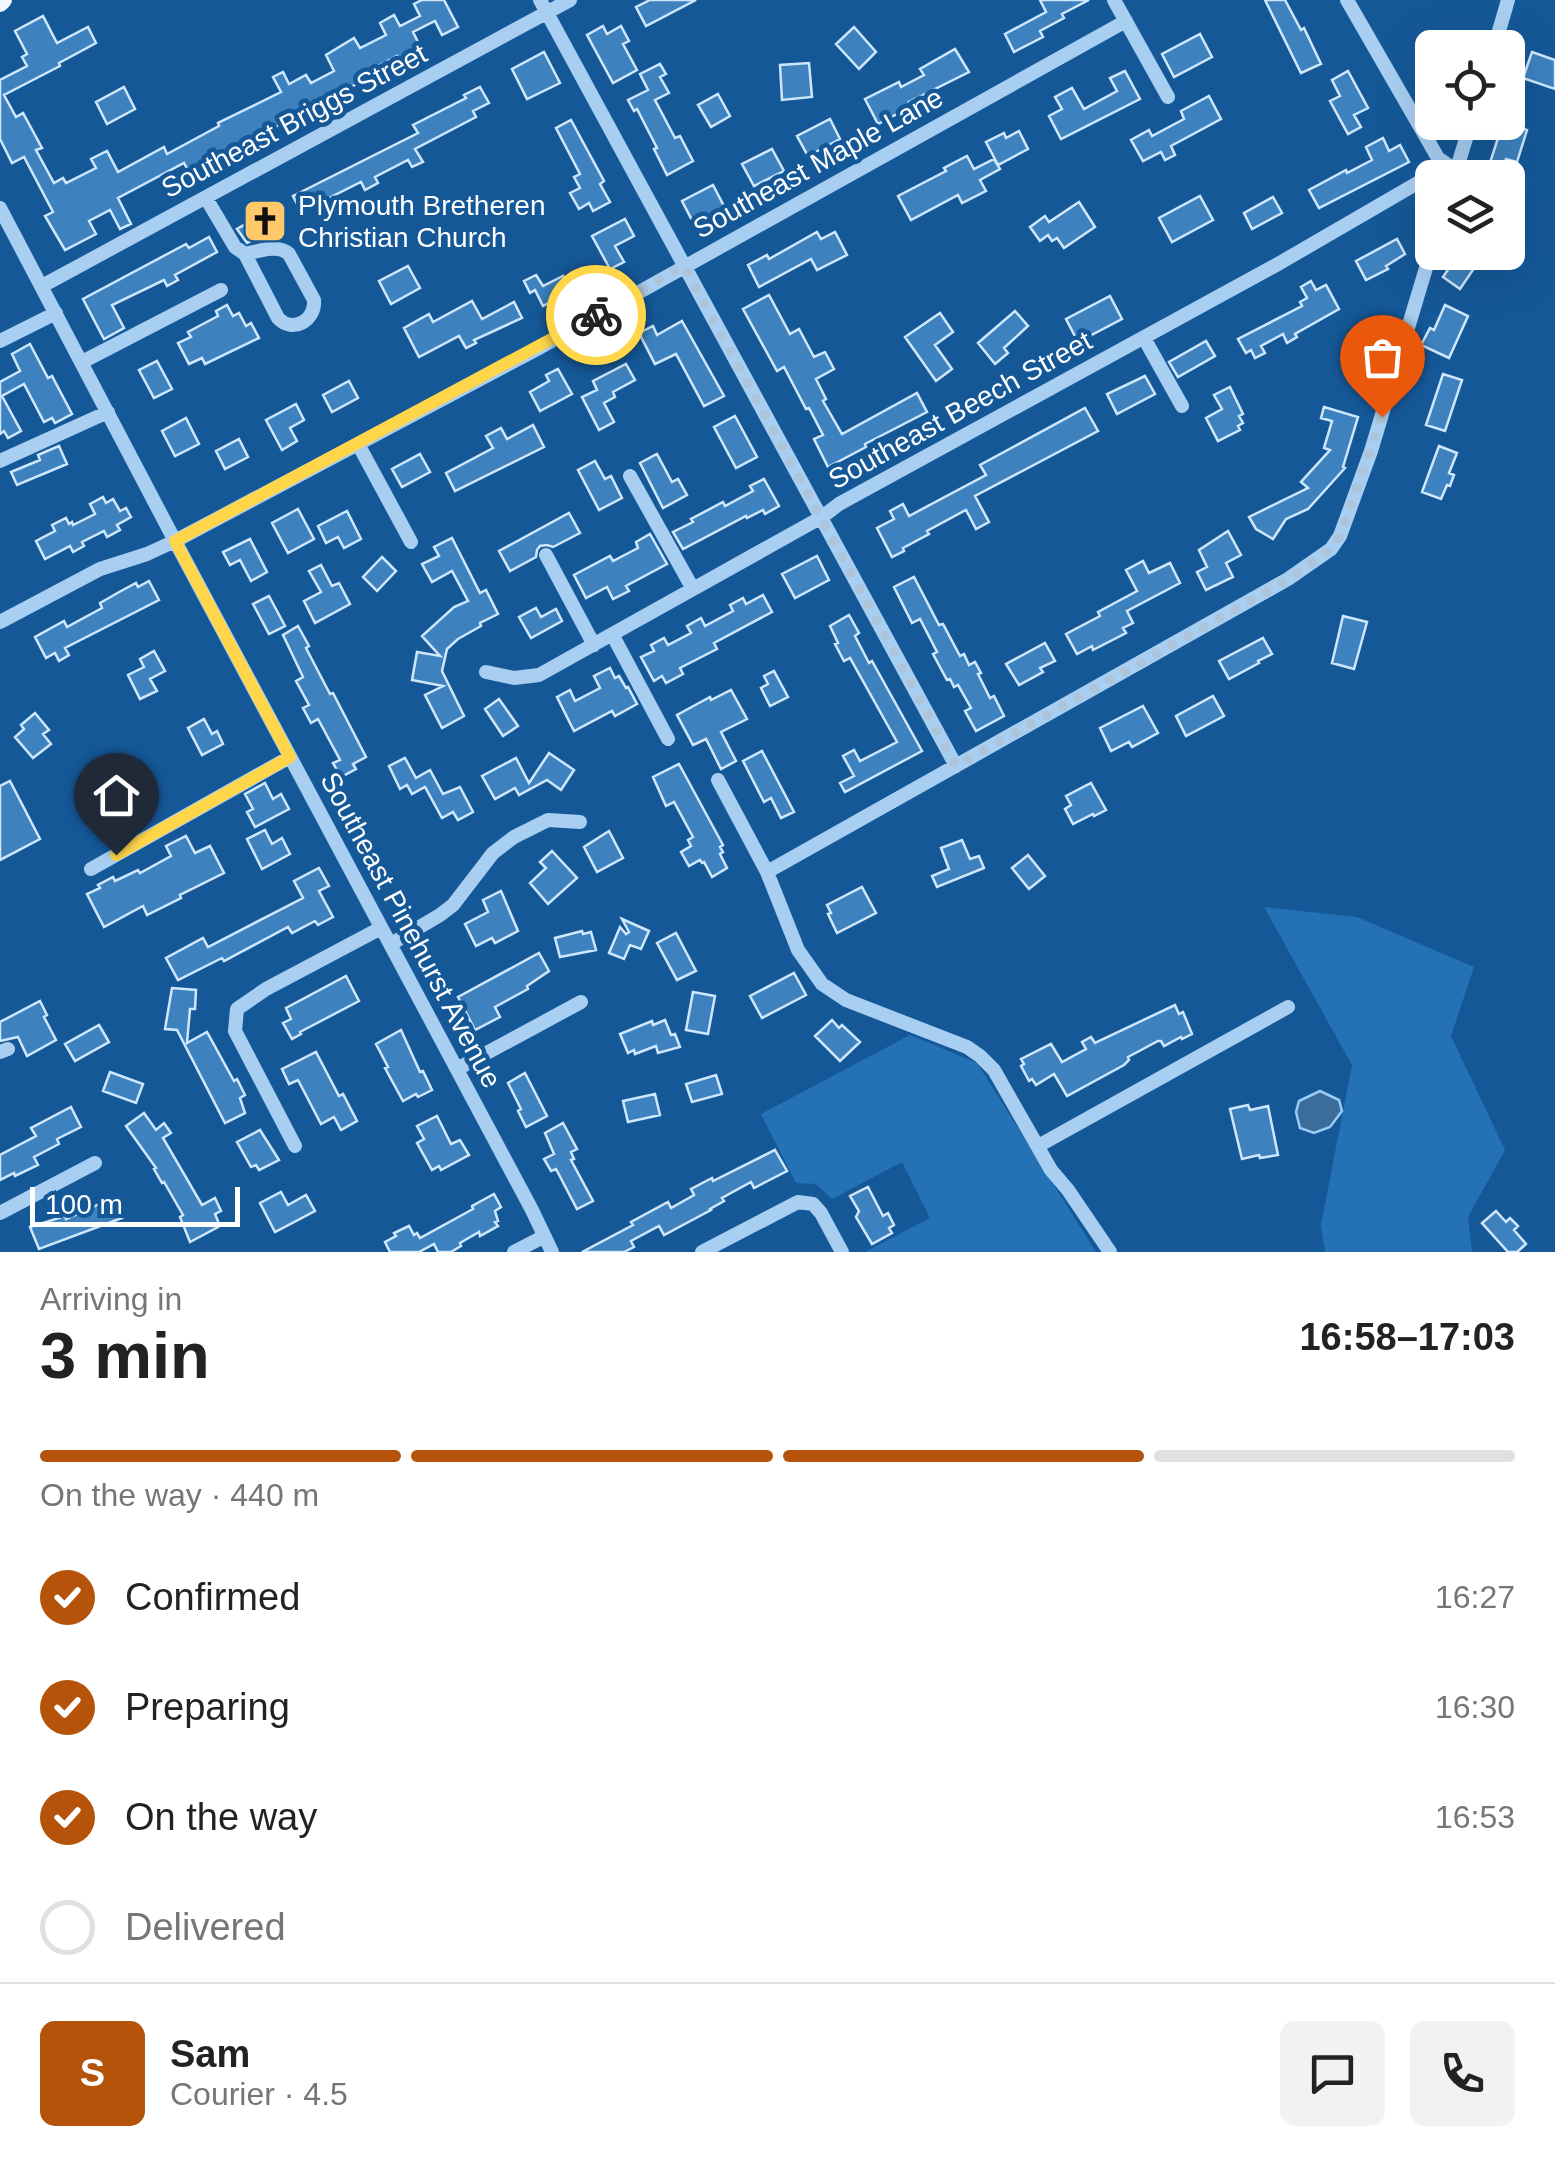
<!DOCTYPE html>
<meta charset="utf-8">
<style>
body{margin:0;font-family:Arial,sans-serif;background:#f2f2f2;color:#222;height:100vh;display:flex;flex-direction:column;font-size:38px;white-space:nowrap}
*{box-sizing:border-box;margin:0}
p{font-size:32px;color:#767676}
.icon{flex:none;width:55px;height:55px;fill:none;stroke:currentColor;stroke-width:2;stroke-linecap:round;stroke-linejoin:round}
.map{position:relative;height:1252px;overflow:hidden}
.sheet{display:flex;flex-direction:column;background:#fff;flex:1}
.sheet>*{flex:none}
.controls{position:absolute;left:1415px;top:30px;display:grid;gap:20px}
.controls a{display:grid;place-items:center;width:110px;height:110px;border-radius:15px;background:#fff;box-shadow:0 10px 40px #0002;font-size:50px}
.scale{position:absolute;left:30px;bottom:25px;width:210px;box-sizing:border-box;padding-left:10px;border:5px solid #fff;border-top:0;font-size:28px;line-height:35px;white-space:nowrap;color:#fff;-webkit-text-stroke:8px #155898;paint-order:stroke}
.pin{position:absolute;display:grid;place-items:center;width:85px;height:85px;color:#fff;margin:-102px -42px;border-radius:50% 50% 50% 0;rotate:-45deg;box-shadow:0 0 10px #0007}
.pin .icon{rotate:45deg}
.courier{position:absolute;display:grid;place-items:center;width:100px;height:100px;margin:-50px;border:8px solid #ffd54a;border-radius:50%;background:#fff;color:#222;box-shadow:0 2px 12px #0007}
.overview em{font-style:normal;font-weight:600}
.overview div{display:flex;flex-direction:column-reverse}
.overview{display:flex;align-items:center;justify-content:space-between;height:170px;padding:0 40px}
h1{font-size:65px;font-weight:600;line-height:75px}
.bar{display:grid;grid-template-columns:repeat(4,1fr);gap:15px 10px;align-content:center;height:120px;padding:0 40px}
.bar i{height:12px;border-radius:8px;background:#e0e0e0}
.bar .active{background:#b45309}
.bar p{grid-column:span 4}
.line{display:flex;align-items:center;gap:25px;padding:0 40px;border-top:2px solid #e0e0e0}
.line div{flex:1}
.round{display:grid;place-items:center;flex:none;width:105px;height:105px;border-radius:15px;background:#f2f2f2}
ol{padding:0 40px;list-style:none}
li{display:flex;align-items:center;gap:30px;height:110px}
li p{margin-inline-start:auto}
li .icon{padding:10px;border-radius:50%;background:#b45309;color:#fff;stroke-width:4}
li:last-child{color:#767676}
li i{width:55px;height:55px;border:5px solid #e0e0e0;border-radius:50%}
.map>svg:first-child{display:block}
</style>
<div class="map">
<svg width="1555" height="1252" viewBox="0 0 1555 1252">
<rect width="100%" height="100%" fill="#155898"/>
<!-- green -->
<path fill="#2471b5" d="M1264,907L1357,917L1474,967L1451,1036L1505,1150L1468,1217L1472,1252H1325L1321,1225L1352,1065Z
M910,1035L977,1063L1096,1252H865L930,1218L902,1162L832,1199L816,1184L796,1183L761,1114Z"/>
<!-- water -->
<path fill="#3c6c99" stroke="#9acbf5" stroke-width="2.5" d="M1320,1091L1339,1100L1342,1111L1330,1127L1314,1133L1300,1128L1296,1112L1299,1101Z"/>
<!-- building -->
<path fill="#3d82bf" stroke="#cfe7fc" stroke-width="2.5" d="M422,0H444L458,27L442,35L435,21L413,32L421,48L399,60L397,56L371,70L374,75L291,118L232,152L238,163L228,168L221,155L189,172L184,163L118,198L131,224L120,229L110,210L89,221L96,234L65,250L45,216L53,212L24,157L12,163L0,139V80L27,66L22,57L27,54L15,31L43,16L57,43L88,27L96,43L59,63L60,66L4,95L16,117L23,113L42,148L36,150L54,183L63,178L66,183L96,168L91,159L107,151L118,172L164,147L167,154L219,126L218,123L281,92L273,77L283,72L289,84L306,75L311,83L334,71L326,55L354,38L360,48L386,35L380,23L394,15L400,26L420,16L414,4Z
M650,0H696L646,26L636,7Z
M1040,0H1089L1062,14L1064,18L1040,31L1043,37L1014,52L1005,34L1046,12Z
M1265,0H1285L1301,30L1304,28L1321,64L1301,73Z
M603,26L607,34L621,26L629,41L623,44L637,70L613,83L587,35Z
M854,27L876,52L859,69L836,44Z
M1200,34L1212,57L1174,77L1162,54Z
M955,49L969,72L909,102L912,106L878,124L865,99L899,82L901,87L924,75L920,69Z
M544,52L560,83L527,99L512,69Z
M1532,52L1555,60V89L1523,78Z
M809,63L812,97L782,100L780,65Z
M660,64L666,74L660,77L669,93L655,100L675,138L680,136L693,161L667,175L654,149L657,148L637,109L634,111L628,100L648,90L640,74Z
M1125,71L1140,99L1061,139L1049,116L1062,109L1055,97L1072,88L1084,109L1117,91L1110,78Z
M1348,71L1368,108L1354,115L1361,127L1348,134L1330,101L1340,96L1332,80Z
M124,87L135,109L107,124L96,102Z
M480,87L489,103L473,111L476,117L415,149L423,162L412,167L408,160L375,177L378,183L365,190L361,182L331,197L339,212L326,218L318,203L301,212L293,196L418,133L413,125L466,98L464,95Z
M718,94L730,116L711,127L698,105Z
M1209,96L1221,119L1171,146L1175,155L1165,160L1161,152L1143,161L1131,140L1149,130L1152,136L1184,119L1181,111Z
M830,119L840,139L808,156L797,136Z
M571,120L604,181L600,184L610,202L593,211L589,203L579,209L570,193L580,188L574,177L580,174L556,128Z
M1481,122H1516L1515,126L1527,130L1517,162L1506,159L1501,178H1485L1500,132L1481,126Z
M1019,131L1028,149L998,165L986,142L1004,133L1006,138Z
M1383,138L1389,151L1400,145L1409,162L1319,208L1309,190L1346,170L1347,173L1372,160L1366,147Z
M772,149L784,171L754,186L742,164Z
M967,156L974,169L994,159L1000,169L980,180L986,191L962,203L958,195L911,220L898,196L946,171L944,168Z
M713,185L726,210L695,226L682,201Z
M1200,196L1213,220L1172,242L1159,218Z
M1273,197L1282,213L1252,229L1244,213Z
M269,202L282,226L247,243L237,229L260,216L256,209Z
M1079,202L1095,227L1064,248L1057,238L1052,241L1048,235L1040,241L1030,227L1045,216L1049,222Z
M625,219L634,236L615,246L624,262L610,269L592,236Z
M817,232L821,239L835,232L847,255L817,270L811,259L759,287L748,265L767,255L769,259Z
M209,237L217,252L175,275L178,280L167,286L164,280L112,305L124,328L104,339L83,299L186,244L189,248Z
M1397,239L1405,254L1386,266L1388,269L1366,280L1356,261Z
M1460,252H1485L1460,289L1443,277Z
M408,266L420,288L391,304L379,281Z
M536,275L543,286L563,276L571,291L543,306L535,290L530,293L524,281Z
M1311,281L1316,290L1326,285L1339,309L1295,334L1297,337L1287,343L1283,334L1261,346L1265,353L1255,358L1251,350L1246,353L1238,339L1302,306L1300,302L1307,298L1301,287Z
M769,295L790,334L799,329L814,357L825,352L834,369L816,379L826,399L823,401L842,434L917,393L927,412L865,444L866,447L828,467L814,439L823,435L809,408L806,409L784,367L777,371L743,309Z
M1110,296L1122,319L1078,342L1066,319Z
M472,301L482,319L514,302L522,318L474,340L476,343L466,348L459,336L419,357L404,328L429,314L433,322Z
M227,305L233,316L239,313L246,326L251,323L259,338L205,364L202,358L189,364L178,343L191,337L188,332L218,316L216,311Z
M1445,305L1468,316L1449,358L1421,345L1430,328L1434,330Z
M1015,311L1028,326L1004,348L1008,353L995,364L978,343Z
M940,313L953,332L935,345L952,369L936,381L905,337Z
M682,321L724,396L704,406L676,354L655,364L639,333L653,326L657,335Z
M1206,341L1215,356L1178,377L1169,362Z
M30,344L48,378L52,376L72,414L55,423L52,418L44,422L24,384L2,396L21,431L8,438L4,431L0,434V382L20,371L12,354Z
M157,361L172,389L154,398L139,370Z
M626,364L635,380L613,392L615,397L604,403L614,422L599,430L582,397L597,390L593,381Z
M558,369L572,394L540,411L530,392L549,381L546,375Z
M1443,374L1462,380L1445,431L1426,425Z
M1145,376L1155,394L1117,414L1107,394Z
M349,381L358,398L332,412L323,395Z
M1230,387L1243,414L1239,416L1243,423L1238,426L1240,430L1218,441L1206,418L1222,409L1214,395Z
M296,404L304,420L290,428L297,441L282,450L266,420Z
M1324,407L1358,417L1343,467L1345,468L1308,509L1286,519L1273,539L1256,529L1249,517L1308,488L1301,482L1330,450L1324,448L1332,421L1321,418Z
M1085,408L1098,431L975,496L989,522L976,529L966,510L927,531L929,534L903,548L904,551L892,557L877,528L894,519L890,511L903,504L909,516L986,475L980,465Z
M735,416L757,457L736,468L714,427Z
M186,418L199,444L175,456L162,431Z
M533,425L544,447L455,491L446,473L493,448L486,436L501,428L507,439Z
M239,439L248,457L225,469L216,451Z
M59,446L67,464L17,485L11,472L40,460L38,455Z
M1439,446L1457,453L1449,473L1454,475L1450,486L1447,485L1441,499L1422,492Z
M420,454L430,472L402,487L392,469Z
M657,454L672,482L678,479L687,495L663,508L640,463Z
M595,461L605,479L611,476L622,498L599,510L578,470Z
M764,479L779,506L765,514L763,510L747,518L746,516L683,549L673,532L693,522L691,519L723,502L725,506L753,491L750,486Z
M103,497L106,503L113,499L120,511L126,508L131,517L117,525L120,530L107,537L104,531L82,542L84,546L73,552L70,546L45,559L36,541L55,531L52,525L66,518L69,524L72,522L73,525L95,514L90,504Z
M298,509L314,539L288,553L272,523Z
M347,511L361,539L344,548L338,537L326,543L318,526Z
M569,513L580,533L553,547L547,545L540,546L537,550L536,557L510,571L499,551Z
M1228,531L1241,555L1226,563L1233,577L1206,590L1197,572L1207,567L1199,550Z
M650,534L667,564L626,586L629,591L613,599L607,587L586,598L574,575L610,556L613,561L638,548L636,542Z
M452,538L480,593L486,590L498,614L480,623L481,626L458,639L447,649L442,671L464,716L442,728L425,695L443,686L412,680L417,652L440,656L422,636L454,607L468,601L452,571L432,582L422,564L439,556L434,547Z
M250,539L267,572L251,581L240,560L230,565L223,552Z
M817,556L829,580L795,598L782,574Z
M382,557L396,571L377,591L363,577Z
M1143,561L1149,573L1170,563L1180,583L1127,611L1133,623L1123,628L1126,633L1093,650L1092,646L1077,654L1066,634L1100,616L1098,612L1137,591L1126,570Z
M321,565L332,586L339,583L350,604L315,623L304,601L321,592L309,571Z
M914,577L939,625L943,624L960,656L964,654L969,665L975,662L981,673L978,674L990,698L994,696L1004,716L976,731L965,711L971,708L958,685L954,687L950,679L947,680L933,654L937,652L920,619L912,623L894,587Z
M149,581L159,600L65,648L69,655L59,661L55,653L46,658L35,637L64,621L67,627L102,608L100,603L121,591L136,583L138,587Z
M763,595L772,612L714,643L717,649L680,668L683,674L666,683L662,676L654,681L641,657L654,651L651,645L664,638L668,645L691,633L687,626L701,618L705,626L733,611L730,605L743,598L746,604Z
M269,596L285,626L269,634L253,604Z
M536,608L541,617L556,609L562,621L531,638L519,617Z
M849,615L859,633L855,636L869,663L872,661L922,751L845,792L840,783L854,776L843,756L854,750L860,761L897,742L850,658L844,661L835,644L838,643L830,626Z
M1343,616L1367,622L1354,669L1332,663Z
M298,626L309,646L306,648L330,694L333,693L366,757L353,764L356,769L341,777L333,763L340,760L318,719L311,723L303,708L309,705L296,681L303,677L283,635Z
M1263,638L1272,654L1258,661L1259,663L1229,679L1219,661Z
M1045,643L1055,661L1040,668L1043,672L1019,685L1006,664Z
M154,651L165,671L150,679L157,691L140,699L128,675L144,667L140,659Z
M610,668L615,678L619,676L626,688L628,687L637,704L615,716L612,711L574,731L557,697L570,690L575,701L600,688L594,676Z
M774,671L788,697L770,706L761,688L768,684L764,676Z
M731,690L747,719L721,732L736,761L721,769L706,739L693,745L677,715L710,697L711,700Z
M1213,696L1224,716L1186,736L1176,716Z
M499,699L518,726L503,736L485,709Z
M1143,706L1158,733L1132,747L1129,742L1111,751L1100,728Z
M35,713L49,730L43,734L51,744L33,758L15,737L24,729L21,725Z
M204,719L212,734L217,731L223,744L202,755L188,728Z
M762,751L794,812L781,818L771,798L764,802L743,761Z
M549,753L574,770L561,790L547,780L519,795L515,788L495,799L482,776L516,758L529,783Z
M405,758L416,778L430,770L443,794L460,787L473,812L458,820L453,812L442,818L425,787L412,794L407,785L400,789L389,766Z
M679,764L723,845L720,847L723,852L720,854L727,868L712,877L704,862L702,863L700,860L689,866L681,852L691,846L688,840L693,837L674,802L666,806L653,777Z
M10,781L40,839L0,860V786Z
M265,783L273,799L281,794L289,809L255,827L247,812L253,809L245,794Z
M1091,783L1106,810L1094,816L1093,814L1073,824L1065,809L1071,805L1066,796Z
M265,830L272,844L282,838L290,854L262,869L247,839Z
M609,831L623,858L597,872L584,847Z
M186,836L195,853L210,846L224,873L180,895L181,898L147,915L143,906L104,927L87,894L100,888L98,885L113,877L115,881L138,870L140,873L171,856L166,846Z
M962,840L970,859L979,856L984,868L937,887L932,876L949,869L941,848Z
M552,851L577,878L548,904L530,883L546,868L540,862Z
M1028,855L1045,876L1029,889L1012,868Z
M319,868L329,886L319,891L333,917L318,925L315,921L292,933L288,927L224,961L222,958L178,980L166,958L203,938L208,947L303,898L294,881Z
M862,887L876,913L837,933L828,914L831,913L827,905Z
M501,891L518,931L495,943L492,938L476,946L465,924L488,912L483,900Z
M622,919L649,931L641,949L630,945L624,959L609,953L620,927L626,934L629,932Z
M582,931L583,934L591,932L596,950L560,957L555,938Z
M676,933L696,971L677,980L657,943Z
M539,953L549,971L527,986L528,989L495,1007L500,1017L475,1030L458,997Z
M794,973L806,995L762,1018L750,996Z
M346,976L359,1001L300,1032L301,1034L292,1039L283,1023L291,1019L286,1008Z
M172,988L196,990L195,1009H190L187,1043L207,1032L234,1081L237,1079L245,1095L240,1098L245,1113L225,1123L177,1030L165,1029Z
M693,992L715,996L708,1034L686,1030Z
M40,1001L47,1015L44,1017L56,1040L27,1056L18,1037L0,1041V1022Z
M1175,1005L1179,1014L1183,1012L1192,1034L1182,1039L1181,1037L1164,1046L1161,1041H1158L1128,1057L1129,1060L1124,1065L1067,1096L1054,1074L1036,1085L1032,1079L1029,1081L1021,1066L1024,1064L1021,1059L1051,1044L1062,1062L1086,1049L1082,1042L1091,1037L1095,1043Z
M665,1020L671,1035L675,1034L680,1047L658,1053L656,1046L635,1054L634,1050L628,1053L620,1034L652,1021L653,1025Z
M832,1020L839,1028L842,1025L860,1042L840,1061L815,1036Z
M99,1025L109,1042L75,1061L65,1044Z
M401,1030L420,1072L423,1071L432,1090L418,1097L416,1094L403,1101L385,1068L388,1067L376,1044Z
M316,1052L339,1096L343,1094L357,1121L341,1130L334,1117L321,1124L298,1080L289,1084L282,1069Z
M110,1072L143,1084L136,1103L103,1091Z
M525,1073L547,1116L526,1127L518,1111L521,1109L508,1083Z
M716,1075L722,1094L692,1102L686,1084Z
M655,1094L660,1115L628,1122L623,1101Z
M1248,1105L1250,1110L1268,1106L1278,1155L1260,1158L1259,1155L1242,1159L1230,1109Z
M71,1107L81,1127L57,1139L59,1144L34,1157L38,1165L15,1176L14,1173L0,1180V1155L36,1136L31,1128Z
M144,1113L156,1130L164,1123L171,1133L163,1138L202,1205L215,1198L221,1211L215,1214L220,1226L190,1242L180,1217L183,1215L164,1182L162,1183L154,1169L156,1168L126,1126Z
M437,1116L451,1144L460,1140L469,1155L441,1170L439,1166L432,1170L417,1143L424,1139L417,1126Z
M563,1123L577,1149L571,1152L574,1159L571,1160L593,1201L577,1209L556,1169L551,1171L544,1159L554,1154L545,1133Z
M260,1130L279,1160L259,1170L256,1165L251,1167L237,1142Z
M775,1150L787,1171L754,1188L751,1182L722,1198L724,1201L710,1209L711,1210L664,1235L659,1226L631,1241L634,1247L624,1252H582L633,1225L631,1222L668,1202L671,1208L694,1195L691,1189L712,1178L713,1181Z
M868,1187L883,1216L888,1213L894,1225L889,1228L892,1233L872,1244L856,1217L859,1211L850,1196Z
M281,1192L288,1205L306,1195L315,1211L275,1232L260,1203Z
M494,1194L501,1207L495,1211L498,1221L495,1222L498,1226L480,1236L479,1232L460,1243L461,1246L451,1252H438L434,1244L419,1252H390L385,1242L396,1236L394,1233L409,1226L414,1235L417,1233L420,1238L473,1209L472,1206Z
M113,1198L122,1218L39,1249L30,1227L65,1216L66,1219Z
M1496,1211L1506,1222L1510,1218L1518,1226L1514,1230L1526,1244L1517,1252H1508L1482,1223Z"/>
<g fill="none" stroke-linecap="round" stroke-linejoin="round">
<!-- minor -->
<path stroke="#a8cff2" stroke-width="14" d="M540,0L956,766
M1114,0L1168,97
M1347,0L1438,158L1456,171
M1494,48L1508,0
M1454,178L1471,122
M206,198L235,247L245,254C259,251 278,244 289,254L314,300C316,320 293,334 278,318L245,254
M0,208L175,541L532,1210L552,1252
M42,286L570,0
M1144,338L1182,406
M0,341L56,313
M82,362L221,290
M358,444L411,542
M0,461L108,412
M630,476L693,589
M546,555L594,645
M0,622L100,569L147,554L175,541L537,349L1126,21
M612,634L668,739
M486,672L514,678L539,675L822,517L839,504L1278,264L1433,174L1456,171
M718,780L767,872L798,950L822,984L846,1000L967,1047L980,1056L994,1070L1051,1170L1068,1190L1110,1252
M91,869L290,757
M767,872L1288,579L1331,549L1340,536L1371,451L1432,248
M391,944L440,915L453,905L493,853L514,837L548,820L580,822
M0,1052L8,1049
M457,1069L581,1002
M295,1146L235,1031L237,1009L266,989L381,928
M1038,1146L1288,1007
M0,1213L95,1163
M514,1252L543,1237
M702,1252L798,1202L813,1204L821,1213L842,1252"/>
<!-- major -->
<path stroke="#f3f8ff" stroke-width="18" d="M0,3L3,0"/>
</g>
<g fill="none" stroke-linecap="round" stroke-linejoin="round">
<!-- done -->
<path stroke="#adc5db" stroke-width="10" stroke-dasharray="0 18" d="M596,315L684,266L956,766L1288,580L1330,549L1340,536L1382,417"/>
<!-- route -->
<path stroke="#ffd54a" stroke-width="12" d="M116,855L290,757L175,541L596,315"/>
</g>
<!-- icons -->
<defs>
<symbol id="church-square" viewBox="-11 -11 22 22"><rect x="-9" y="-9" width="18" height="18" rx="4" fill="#ffc869" stroke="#155898"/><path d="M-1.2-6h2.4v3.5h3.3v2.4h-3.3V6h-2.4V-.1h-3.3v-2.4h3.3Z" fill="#111"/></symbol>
</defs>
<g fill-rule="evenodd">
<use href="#church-square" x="240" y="196" width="50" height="50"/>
</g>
<g text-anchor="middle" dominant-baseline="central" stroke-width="9" stroke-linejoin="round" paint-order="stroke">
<!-- street labels -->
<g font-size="28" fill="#fff" stroke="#155898">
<text transform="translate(294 121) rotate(-28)">Southeast Briggs Street</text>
<text transform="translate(818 163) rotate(-29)">Southeast Maple Lane</text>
<text transform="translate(960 410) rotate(-29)">Southeast Beech Street</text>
<text transform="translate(411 930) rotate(62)">Southeast Pinehurst Avenue</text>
</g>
<!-- poi labels -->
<g font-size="28" fill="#fff" stroke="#155898" text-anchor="start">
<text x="298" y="205">Plymouth Bretheren<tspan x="298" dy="32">Christian Church</tspan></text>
</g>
</g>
</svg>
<div class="controls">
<a><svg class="icon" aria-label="locate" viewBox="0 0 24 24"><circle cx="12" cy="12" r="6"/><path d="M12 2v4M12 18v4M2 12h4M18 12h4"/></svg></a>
<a><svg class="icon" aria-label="layers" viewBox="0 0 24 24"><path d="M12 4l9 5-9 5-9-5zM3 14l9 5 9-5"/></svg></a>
</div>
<div class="scale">100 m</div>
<div class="pin" style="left:1382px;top:417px;background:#ea580c"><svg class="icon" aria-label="bag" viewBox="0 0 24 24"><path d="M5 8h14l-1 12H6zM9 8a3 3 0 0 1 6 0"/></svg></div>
<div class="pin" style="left:116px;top:855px;background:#1f2937"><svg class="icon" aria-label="home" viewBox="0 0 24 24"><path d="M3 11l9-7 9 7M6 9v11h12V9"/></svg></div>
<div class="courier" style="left:596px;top:315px"><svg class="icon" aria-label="bike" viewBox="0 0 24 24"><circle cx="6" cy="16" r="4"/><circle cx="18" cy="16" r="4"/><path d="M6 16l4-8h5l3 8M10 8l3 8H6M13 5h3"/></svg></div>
</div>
<section class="sheet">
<div class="overview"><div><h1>3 min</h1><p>Arriving in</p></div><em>16:58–17:03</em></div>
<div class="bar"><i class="active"></i><i class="active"></i><i class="active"></i><i></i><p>On the way · 440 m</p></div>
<ol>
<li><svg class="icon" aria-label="check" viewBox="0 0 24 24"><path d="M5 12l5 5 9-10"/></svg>Confirmed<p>16:27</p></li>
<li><svg class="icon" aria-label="check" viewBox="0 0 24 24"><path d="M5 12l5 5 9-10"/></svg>Preparing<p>16:30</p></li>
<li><svg class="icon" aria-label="check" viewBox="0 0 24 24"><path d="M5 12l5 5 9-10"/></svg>On the way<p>16:53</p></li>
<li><i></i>Delivered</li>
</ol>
<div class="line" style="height:180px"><b class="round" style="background:#b45309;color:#fff">S</b><div><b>Sam</b><p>Courier · 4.5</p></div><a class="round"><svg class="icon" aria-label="chat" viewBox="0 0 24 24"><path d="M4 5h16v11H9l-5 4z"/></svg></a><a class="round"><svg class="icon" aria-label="phone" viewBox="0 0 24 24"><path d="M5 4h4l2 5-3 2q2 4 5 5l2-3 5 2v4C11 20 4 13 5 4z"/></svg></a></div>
</section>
